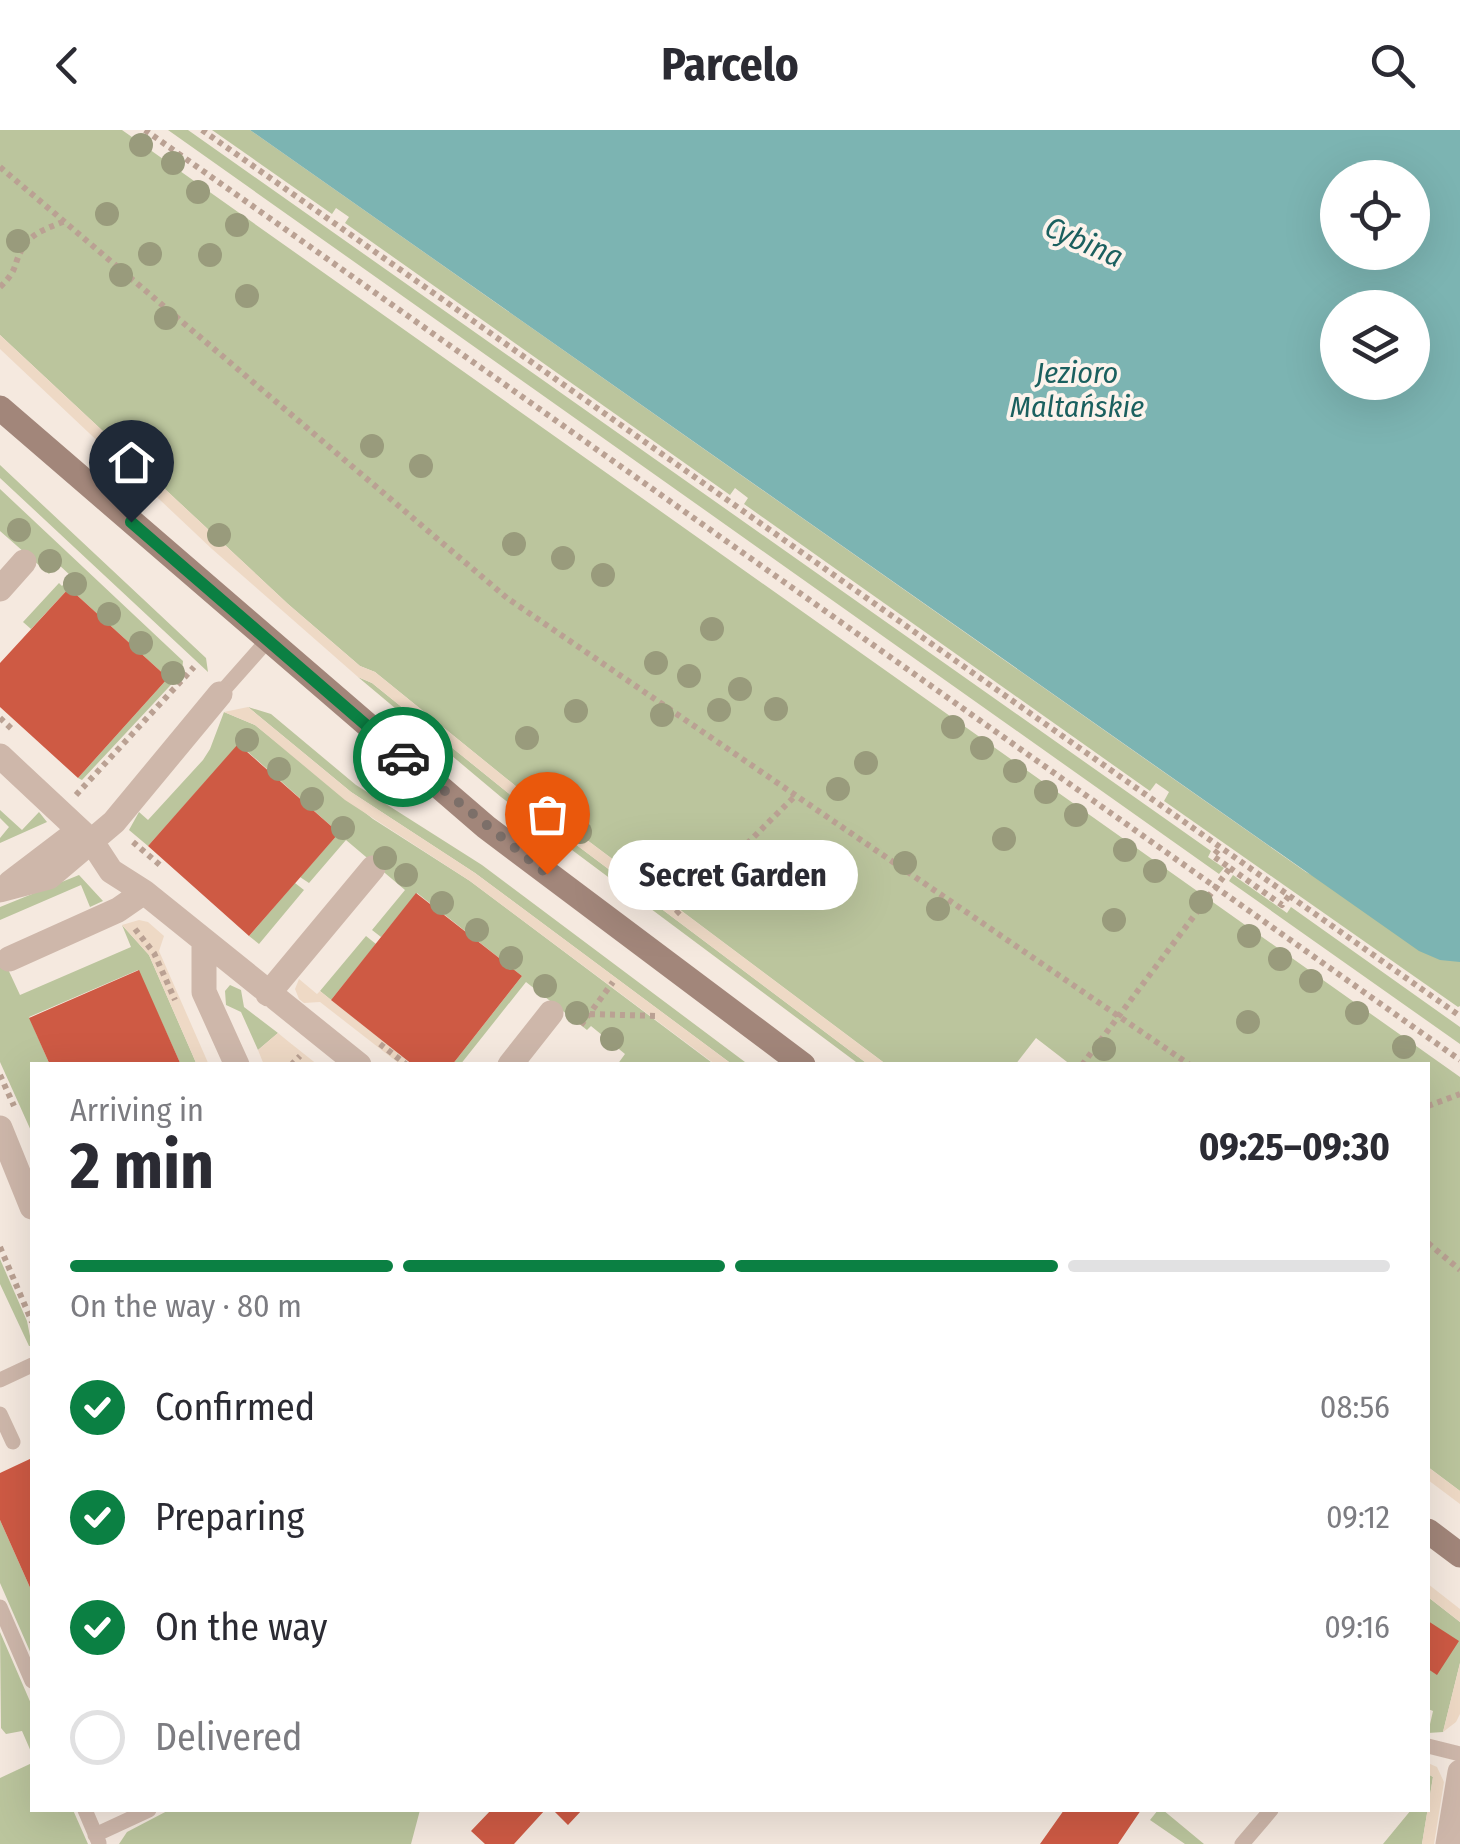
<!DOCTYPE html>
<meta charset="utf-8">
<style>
body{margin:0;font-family:"Fira Sans Condensed",sans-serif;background:#f7f7f7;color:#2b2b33;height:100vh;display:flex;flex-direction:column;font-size:38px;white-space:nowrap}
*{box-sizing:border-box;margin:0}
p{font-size:32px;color:#7c7c81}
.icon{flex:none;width:55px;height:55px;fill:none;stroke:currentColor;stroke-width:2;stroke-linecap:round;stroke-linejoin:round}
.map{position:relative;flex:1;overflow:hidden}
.sheet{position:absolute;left:30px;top:932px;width:1400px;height:750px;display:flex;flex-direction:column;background:#fff;border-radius:0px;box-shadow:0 10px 40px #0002}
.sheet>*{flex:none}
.buttons{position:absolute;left:1320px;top:30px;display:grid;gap:20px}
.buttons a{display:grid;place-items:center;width:110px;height:110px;border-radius:50%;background:#fff;box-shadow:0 10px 40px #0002;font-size:50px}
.pin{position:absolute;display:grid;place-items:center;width:85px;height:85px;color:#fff;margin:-102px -42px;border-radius:50% 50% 50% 0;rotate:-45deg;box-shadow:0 0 10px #0007}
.pin .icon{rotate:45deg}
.courier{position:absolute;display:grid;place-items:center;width:100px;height:100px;margin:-50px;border:8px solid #0b8043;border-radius:50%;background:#fff;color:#222;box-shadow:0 2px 12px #0007}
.bubble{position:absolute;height:70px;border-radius:35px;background:#fff;box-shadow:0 10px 40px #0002;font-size:32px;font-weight:700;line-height:70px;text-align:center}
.summary em{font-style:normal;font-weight:700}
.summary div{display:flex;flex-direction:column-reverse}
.summary{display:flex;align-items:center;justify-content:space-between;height:170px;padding:0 40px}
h1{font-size:65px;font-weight:700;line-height:75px}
.bar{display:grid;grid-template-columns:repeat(4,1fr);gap:15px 10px;align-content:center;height:120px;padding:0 40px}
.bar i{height:12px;border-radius:8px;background:#e1e1e2}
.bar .on{background:#0b8043}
.bar p{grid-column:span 4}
ol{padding:0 40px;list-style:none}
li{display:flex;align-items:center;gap:30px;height:110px}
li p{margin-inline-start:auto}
li .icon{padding:10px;border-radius:50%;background:#0b8043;color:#fff;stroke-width:4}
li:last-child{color:#7c7c81}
li i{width:55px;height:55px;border:5px solid #e1e1e2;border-radius:50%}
header{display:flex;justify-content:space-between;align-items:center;height:130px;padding:0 40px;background:#fff;font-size:45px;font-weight:700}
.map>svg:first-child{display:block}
</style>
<header><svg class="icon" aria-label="back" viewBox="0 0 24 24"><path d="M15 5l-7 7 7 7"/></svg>Parcelo<svg class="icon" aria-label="search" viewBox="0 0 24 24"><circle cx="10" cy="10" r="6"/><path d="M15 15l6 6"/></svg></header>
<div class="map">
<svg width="1460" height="1714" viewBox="0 0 1460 1714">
<rect width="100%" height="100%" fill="#f5e9df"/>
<!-- green -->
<path fill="#bbc59d" d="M0,0H122L1460,947V1361L1428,1337V935H1071L1036,908L1015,935H887L523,662L375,542L360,536L288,474L0,205Z
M168,0H188L1211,721L1208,727L1224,738L1219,744Z
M212,0H250L1306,742L1460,822V876L1458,877L1164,671L1169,662L1156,653L1150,661L744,374L748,368L735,358L730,365L345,93L349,87L336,78L332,84Z
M0,335L206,528L208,542L0,348Z
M0,359L183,531L182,543L82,650L78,648L168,548L69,458L31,499L23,492L59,453L62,456L71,446L58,434L49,444L0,401Z
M358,547L372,553L518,671L869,935H860L501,667Z
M248,577L271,584L356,655L482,735L749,935H733L475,743L351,662Z
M224,582L255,595L373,689L470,751L715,935H617L625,924L591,896L587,900L526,852L460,935H452L522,846L417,763L381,807L372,800L405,760L346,710L309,753L300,747L339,703L239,614L148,716L129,700L139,682L148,690L203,630L210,619Z
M0,680L22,700L39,682L47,692L0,713V708L9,697L0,688Z
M79,745L103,771L90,777L81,755L0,790V777Z
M1233,745L1287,783L1291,777L1460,897V914L1229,751Z
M295,753L304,760L259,814L249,806Z
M122,795L149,825L197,935H181L138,840L29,887L50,935H32V1003L0,932V822L20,865L131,817Z
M366,806L376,814L331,870L320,861Z
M230,855L241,860L244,877L278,903L258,920L241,882L226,875L225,861Z
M0,1129L27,1191L32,1216H29L0,1154Z
M0,1390L32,1462V1526L0,1453Z
M1428,1467L1460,1492V1533L1443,1602L1428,1603L1433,1581L1428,1579Z
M0,1502L32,1576V1624L22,1601L6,1604L1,1598Z
M32,1633V1680H73L88,1714H0V1648Z
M1428,1644L1433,1647L1422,1714H1383L1411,1680H1428Z
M169,1680H420L411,1714H119L127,1702Z
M1158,1680H1163L1204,1714H1185L1150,1690Z"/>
<!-- plaza -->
<path fill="#eed9c5" d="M0,205L288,474L360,536L375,542L523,662L887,935H869L518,671L372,553L358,547L212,419L0,219Z
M248,577L351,662L475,743L733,935H716L470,751L345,670L255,595L224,582Z
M139,790L148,792L164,806L159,821L209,935H197L149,825L122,795Z
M299,849L317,864L320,861L413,935H401L320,872L304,873L299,869L295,859Z
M278,903L289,912L318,935H264L258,920Z
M1428,1337L1460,1361V1374L1428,1350Z
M1428,1454L1460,1479V1492L1428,1467Z
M1460,1533V1584L1456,1592L1443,1602Z
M1428,1633L1437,1637L1444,1652L1434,1714H1422L1433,1647L1428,1644Z"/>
<!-- water -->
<path fill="#7cb4b2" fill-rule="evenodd" d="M250,0H1460V832L1440,830L1419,821ZM1338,48H1412V122H1338ZM1338,178H1412V252H1338Z"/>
<!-- building -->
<path fill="#ce5a44" d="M69,458L168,548L78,648L0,577V533Z
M238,614L339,703L249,806L148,716Z
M416,763L522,846L452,935H413L331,870Z
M139,840L181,935H50L29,888Z
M32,1328V1462L0,1390V1343Z
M1428,1491L1459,1511L1437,1545L1428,1539Z
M491,1680H545L514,1714H485L471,1701Z
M553,1680H582L568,1695Z
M1064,1680H1141L1118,1714H1040Z"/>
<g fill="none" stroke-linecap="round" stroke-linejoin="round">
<!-- path -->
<path stroke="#baa193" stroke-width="6" stroke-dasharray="5 5" stroke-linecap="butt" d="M145,0L1460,930
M202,0L1460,886
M0,37L507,468L1190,935
M0,157C20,138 12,134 24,116C33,102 51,97 65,91
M0,588L14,601
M76,665L194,537
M133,712L161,736
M1230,738L1282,775L1289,766
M676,784L795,666
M135,799L154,823L175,870
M590,884L658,886
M581,895L613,852
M380,914L407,935
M291,935L300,926
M1082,935L1230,738L1213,726L1220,718
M0,945L14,976
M1428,976L1460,964
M1428,1113L1460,1140
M0,1117L32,1192"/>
<!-- lane -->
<path stroke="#ceb7aa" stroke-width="15" d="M220,564L267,511
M0,1250L32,1235
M0,1284L13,1312
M0,1477L32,1551
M1428,1616L1460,1624
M85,1680L99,1713
M95,1705L149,1680
M1242,1714L1271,1680"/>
<!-- street -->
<path stroke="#ceb7aa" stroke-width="25" d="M0,459L24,432
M0,626L91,711
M92,712L111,741L144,762L359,935
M10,753L77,702
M0,760L49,747L114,692L220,564
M204,813V862L237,935
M9,829L118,780L144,762
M268,864L373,738
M510,935L551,883
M0,998L32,1077
M1448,1714L1460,1642"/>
<!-- secondary -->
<path stroke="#a2867a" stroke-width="25" d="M0,278L486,697L803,935
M1428,1401L1460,1425"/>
</g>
<!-- trees -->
<g fill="#999b7c">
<circle cx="141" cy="15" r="12"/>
<circle cx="173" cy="33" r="12"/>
<circle cx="198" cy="62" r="12"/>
<circle cx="107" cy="84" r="12"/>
<circle cx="237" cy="95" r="12"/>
<circle cx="18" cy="111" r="12"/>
<circle cx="150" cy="124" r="12"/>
<circle cx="210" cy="125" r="12"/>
<circle cx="121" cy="145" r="12"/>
<circle cx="247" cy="166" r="12"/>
<circle cx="166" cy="188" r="12"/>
<circle cx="372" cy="316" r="12"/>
<circle cx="421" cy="336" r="12"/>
<circle cx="19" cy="400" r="12"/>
<circle cx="219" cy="405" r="12"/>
<circle cx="514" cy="414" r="12"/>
<circle cx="563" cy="428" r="12"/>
<circle cx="50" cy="431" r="12"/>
<circle cx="603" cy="445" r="12"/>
<circle cx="75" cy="454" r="12"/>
<circle cx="109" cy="484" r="12"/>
<circle cx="712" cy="499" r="12"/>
<circle cx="141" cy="513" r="12"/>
<circle cx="656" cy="533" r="12"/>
<circle cx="173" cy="543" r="12"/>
<circle cx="689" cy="546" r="12"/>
<circle cx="740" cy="559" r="12"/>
<circle cx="776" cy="579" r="12"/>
<circle cx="719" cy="580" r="12"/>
<circle cx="576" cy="581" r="12"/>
<circle cx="662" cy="585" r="12"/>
<circle cx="953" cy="597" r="12"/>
<circle cx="527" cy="608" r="12"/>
<circle cx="247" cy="610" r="12"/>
<circle cx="982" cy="618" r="12"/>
<circle cx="866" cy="633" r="12"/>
<circle cx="279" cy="639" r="12"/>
<circle cx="1015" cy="641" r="12"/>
<circle cx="838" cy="659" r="12"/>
<circle cx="542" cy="661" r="12"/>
<circle cx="1046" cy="662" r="12"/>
<circle cx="312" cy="669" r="12"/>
<circle cx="1076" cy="685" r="12"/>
<circle cx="343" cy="698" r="12"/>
<circle cx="580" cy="702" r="12"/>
<circle cx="1004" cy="709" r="12"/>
<circle cx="1125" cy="720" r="12"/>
<circle cx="385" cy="728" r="12"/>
<circle cx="905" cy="733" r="12"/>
<circle cx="1155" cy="741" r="12"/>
<circle cx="406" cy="745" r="12"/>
<circle cx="1201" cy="772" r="12"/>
<circle cx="442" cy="773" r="12"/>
<circle cx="938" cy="779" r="12"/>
<circle cx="1114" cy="790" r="12"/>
<circle cx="477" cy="800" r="12"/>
<circle cx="1249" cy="806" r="12"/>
<circle cx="511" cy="828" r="12"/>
<circle cx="1280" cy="829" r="12"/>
<circle cx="1311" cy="851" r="12"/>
<circle cx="545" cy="856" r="12"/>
<circle cx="577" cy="883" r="12"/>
<circle cx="1357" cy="883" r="12"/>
<circle cx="1248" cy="892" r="12"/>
<circle cx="612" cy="909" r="12"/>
<circle cx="1404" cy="917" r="12"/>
<circle cx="1104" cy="919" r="12"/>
</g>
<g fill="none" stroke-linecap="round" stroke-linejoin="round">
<!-- done -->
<path stroke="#7c6f69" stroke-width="10" stroke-dasharray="0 18" d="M403,627L547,744"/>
<!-- route -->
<path stroke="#0b8043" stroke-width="12" d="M131,392L403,627"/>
</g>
<g text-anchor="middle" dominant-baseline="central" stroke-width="8" stroke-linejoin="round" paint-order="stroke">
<!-- water labels -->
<g font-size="30" font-style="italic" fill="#1b605f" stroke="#fcf3ec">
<text transform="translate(1084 112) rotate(24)">Cybina</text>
<text x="1077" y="243">Jezioro<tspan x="1077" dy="34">Maltańskie</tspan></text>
</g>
</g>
</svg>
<div class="buttons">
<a><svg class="icon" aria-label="locate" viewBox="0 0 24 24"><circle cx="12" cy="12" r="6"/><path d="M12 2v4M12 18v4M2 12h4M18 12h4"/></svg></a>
<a><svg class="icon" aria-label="layers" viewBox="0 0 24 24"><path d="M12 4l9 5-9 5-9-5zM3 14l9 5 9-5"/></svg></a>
</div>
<div class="pin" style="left:547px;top:744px;background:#ea580c"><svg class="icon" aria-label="bag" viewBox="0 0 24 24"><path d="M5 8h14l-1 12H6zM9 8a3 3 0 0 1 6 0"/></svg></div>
<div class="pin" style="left:131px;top:392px;background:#1f2937"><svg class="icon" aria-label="home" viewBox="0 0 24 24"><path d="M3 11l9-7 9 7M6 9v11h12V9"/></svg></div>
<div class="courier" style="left:403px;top:627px"><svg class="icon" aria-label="car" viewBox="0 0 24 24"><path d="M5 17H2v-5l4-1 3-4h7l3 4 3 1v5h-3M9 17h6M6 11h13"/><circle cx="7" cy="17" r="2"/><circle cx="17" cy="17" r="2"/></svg></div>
<div class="bubble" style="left:608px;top:710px;width:250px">Secret Garden</div>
<section class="sheet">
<div class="summary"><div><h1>2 min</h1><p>Arriving in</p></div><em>09:25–09:30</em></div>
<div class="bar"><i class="on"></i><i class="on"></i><i class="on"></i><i></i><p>On the way · 80 m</p></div>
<ol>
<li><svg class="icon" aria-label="check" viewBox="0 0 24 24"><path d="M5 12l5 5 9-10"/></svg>Confirmed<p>08:56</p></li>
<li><svg class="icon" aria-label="check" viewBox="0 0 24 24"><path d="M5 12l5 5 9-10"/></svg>Preparing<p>09:12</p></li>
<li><svg class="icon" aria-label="check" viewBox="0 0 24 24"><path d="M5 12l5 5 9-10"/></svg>On the way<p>09:16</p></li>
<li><i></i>Delivered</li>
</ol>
</section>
</div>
